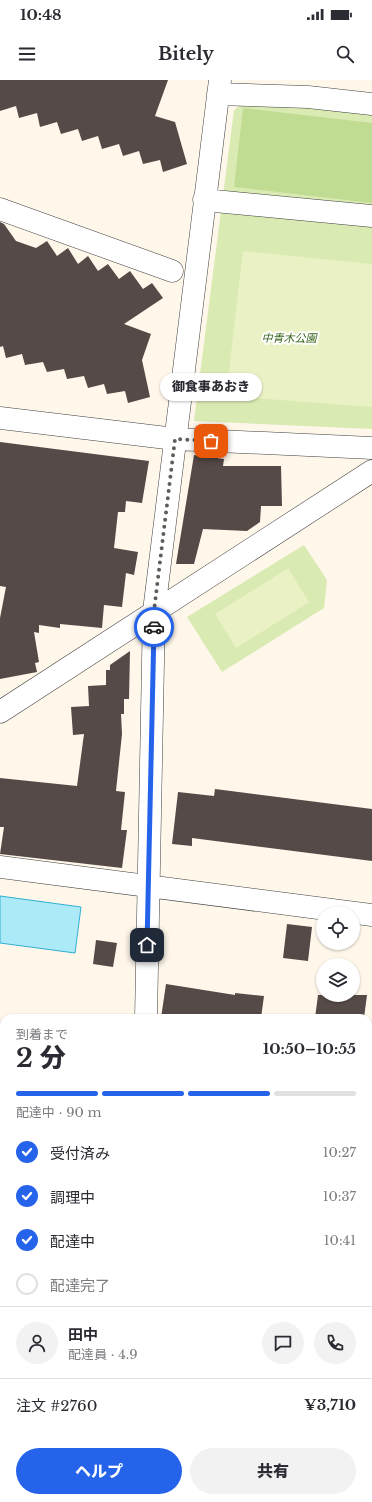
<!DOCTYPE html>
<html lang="ja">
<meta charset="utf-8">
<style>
body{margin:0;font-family:"Libre Baskerville","Noto Sans JP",serif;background:#f2f2f3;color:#2b2b33;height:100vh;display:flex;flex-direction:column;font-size:15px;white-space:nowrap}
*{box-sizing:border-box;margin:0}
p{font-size:13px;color:#7c7c81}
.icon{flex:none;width:22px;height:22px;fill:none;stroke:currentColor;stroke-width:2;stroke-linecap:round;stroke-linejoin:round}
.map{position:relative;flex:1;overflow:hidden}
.details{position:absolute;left:0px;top:934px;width:372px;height:488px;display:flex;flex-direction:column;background:#fff;border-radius:12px 12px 0 0;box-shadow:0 1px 3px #0004}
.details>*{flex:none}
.fabs{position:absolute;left:316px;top:826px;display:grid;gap:8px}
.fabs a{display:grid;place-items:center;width:44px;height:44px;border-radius:50%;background:#fff;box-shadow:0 1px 3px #0004;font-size:20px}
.pin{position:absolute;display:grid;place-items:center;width:34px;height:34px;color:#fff;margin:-17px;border-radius:8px;box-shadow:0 2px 6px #0006}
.courier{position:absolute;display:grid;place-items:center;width:40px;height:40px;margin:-20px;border:3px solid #2563eb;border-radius:50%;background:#fff;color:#222;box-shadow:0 1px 5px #0007}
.bubble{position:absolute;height:28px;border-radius:14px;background:#fff;box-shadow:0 1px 3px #0004;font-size:13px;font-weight:800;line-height:28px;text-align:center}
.overview em{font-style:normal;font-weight:800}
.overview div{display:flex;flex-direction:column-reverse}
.overview{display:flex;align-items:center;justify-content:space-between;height:68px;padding:0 16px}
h1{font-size:26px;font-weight:800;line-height:30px}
.bar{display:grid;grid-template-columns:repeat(4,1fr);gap:6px 4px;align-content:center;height:48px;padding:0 16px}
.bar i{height:5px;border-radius:3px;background:#e1e1e2}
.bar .selected{background:#2563eb}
.bar p{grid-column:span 4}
.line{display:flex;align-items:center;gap:10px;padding:0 16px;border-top:1px solid #e1e1e2}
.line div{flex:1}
.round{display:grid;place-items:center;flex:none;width:42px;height:42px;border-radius:21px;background:#f2f2f3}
ol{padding:0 16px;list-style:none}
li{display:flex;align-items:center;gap:12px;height:44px}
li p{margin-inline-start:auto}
li .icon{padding:4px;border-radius:50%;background:#2563eb;color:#fff;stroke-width:4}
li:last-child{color:#7c7c81}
li i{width:22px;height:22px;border:2px solid #e1e1e2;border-radius:50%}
.cta{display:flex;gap:8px;margin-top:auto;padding:8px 16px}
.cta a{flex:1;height:46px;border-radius:24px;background:#2563eb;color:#fff;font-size:16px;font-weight:800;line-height:46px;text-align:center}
.cta a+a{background:#f2f2f3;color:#2b2b33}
.status{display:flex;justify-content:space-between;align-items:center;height:28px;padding:0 20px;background:#fff;direction:ltr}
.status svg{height:11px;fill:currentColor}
header{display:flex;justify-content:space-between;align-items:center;height:52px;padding:0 16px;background:#fff;font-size:18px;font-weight:800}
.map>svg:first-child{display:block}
</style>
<div class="status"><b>10:48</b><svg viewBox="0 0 49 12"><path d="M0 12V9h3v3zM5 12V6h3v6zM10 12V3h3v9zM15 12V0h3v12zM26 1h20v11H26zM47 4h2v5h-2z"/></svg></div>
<header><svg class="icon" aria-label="menu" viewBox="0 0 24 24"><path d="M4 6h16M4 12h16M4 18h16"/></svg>Bitely<svg class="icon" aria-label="search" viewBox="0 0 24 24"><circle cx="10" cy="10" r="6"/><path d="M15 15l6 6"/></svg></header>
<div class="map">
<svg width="372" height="1422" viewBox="0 0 372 1422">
<rect width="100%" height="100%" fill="#fff7ea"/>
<!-- green -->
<path fill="#daeab3" d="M243,23L309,27L372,34V349L194,341L234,30Z
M304,465L327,500L324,528L222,592L187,537Z"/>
<!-- forest -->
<path fill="#c0dc92" d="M243,28L372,43V123L234,107Z"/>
<!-- pitch -->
<path fill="#eaf1c5" d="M243,171L372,184V327L226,316Z
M288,488L309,522L236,568L215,534Z"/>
<!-- water -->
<path fill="#adeaf8" stroke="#31afd2" d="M0,816L81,827L75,873L0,863Z"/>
<!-- building -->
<path fill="#554a48" d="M0,0H168L155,36L175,42L187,84L163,92L160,80L143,84L139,71L123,76L119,64L102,69L98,56L82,61L78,49L61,54L57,42L40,47L37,33L19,38L16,26L0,31Z
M0,142L4,144L16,161L36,168L47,161L57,176L68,168L78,184L88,176L98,191L108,184L119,199L130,191L143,209L152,203L163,218L124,244L151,254L142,280L150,317L128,323L125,311L107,314L104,304L88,308L84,296L67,299L64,289L47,292L43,282L25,285L22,274L6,278L3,266L0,267Z
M0,362L149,381L142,423L126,421L125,432H118L114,468L138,472L134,495L126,493L122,527L104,525L102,548L60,544V548L39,545V553L34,552L39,582L35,583L37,592L0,599V538L6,507L0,506Z
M194,375L224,379L223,386H281L282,426H261L260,442L247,451L203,449L194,484H176Z
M130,571L129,619H124V634H121L122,654L116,711L125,712L121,750H127L122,788L0,774L4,747H0V698L77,706L84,654L73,655L71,627L89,626L88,606L106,605V590H110V585Z
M215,709L372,729V781L192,758V766L172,764L178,712L214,716Z
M287,844L312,847L308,881L283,878Z
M96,860L117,863L113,887L93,884Z
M166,904L235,915V913L264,916L261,938H161Z
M318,915H367L364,938H315Z"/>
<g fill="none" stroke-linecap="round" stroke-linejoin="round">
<defs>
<path id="minor" d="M218,14L308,17L372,24
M204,120L372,136
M0,129L172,191
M0,338L175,359L372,368
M0,632L372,391
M0,787L372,835
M146,938L154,531L220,0
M368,1190L372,1191
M92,1422L93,1418"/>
</defs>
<!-- minor casing -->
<use href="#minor" stroke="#3f3f3f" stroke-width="23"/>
<!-- path -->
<path stroke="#2e2e2e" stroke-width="2.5" stroke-dasharray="4 2" stroke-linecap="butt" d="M0,1242H4"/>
<!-- minor -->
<use href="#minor" stroke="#fff" stroke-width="22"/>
</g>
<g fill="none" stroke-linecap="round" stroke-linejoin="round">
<!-- done -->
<path stroke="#615e5a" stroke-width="4" stroke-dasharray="0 7.2" d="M154,547V531L175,359L211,361"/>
<!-- route -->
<path stroke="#2563eb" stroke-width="5" d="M147,865L154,547"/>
</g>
<g text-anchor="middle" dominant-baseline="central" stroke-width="4" stroke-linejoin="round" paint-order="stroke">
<!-- park labels -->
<g font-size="11" font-style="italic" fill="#37651a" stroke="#fff">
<text x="289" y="258">中青木公園</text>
</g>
</g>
</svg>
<div class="fabs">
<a><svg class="icon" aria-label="locate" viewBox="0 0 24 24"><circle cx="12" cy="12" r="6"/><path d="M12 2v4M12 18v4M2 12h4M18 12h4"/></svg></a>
<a><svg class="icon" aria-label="layers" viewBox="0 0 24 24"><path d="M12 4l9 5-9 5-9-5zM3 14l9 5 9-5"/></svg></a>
</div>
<div class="pin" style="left:211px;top:361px;background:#ea580c"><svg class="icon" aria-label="bag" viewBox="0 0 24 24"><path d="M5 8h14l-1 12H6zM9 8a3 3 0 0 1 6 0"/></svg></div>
<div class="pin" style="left:147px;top:865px;background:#1f2937"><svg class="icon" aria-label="home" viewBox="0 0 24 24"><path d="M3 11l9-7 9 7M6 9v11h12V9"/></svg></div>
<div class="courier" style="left:154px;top:547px"><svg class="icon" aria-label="car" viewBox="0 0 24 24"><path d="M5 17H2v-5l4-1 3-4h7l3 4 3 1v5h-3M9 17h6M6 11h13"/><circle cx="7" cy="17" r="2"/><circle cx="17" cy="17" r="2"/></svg></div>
<div class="bubble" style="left:160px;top:293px;width:102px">御食事あおき</div>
<section class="details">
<div class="overview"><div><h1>2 分</h1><p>到着まで</p></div><em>10:50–10:55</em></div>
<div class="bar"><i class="selected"></i><i class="selected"></i><i class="selected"></i><i></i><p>配達中 · 90 m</p></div>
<ol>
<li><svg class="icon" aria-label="check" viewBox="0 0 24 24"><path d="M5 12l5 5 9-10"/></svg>受付済み<p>10:27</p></li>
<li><svg class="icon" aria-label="check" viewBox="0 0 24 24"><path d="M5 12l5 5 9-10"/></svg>調理中<p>10:37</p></li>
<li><svg class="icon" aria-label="check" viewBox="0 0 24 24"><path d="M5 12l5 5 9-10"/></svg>配達中<p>10:41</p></li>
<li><i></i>配達完了</li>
</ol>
<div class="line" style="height:72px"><a class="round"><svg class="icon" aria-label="person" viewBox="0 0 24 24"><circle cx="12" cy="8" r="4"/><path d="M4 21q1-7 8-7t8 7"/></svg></a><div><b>田中</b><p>配達員 · 4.9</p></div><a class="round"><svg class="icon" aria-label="chat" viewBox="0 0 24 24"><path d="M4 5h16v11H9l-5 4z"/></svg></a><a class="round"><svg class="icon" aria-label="phone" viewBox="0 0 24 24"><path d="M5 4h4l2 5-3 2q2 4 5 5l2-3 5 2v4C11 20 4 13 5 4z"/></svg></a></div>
<div class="line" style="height:52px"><div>注文 #2760</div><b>¥3,710</b></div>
<div class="cta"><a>ヘルプ</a><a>共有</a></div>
</section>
</div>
